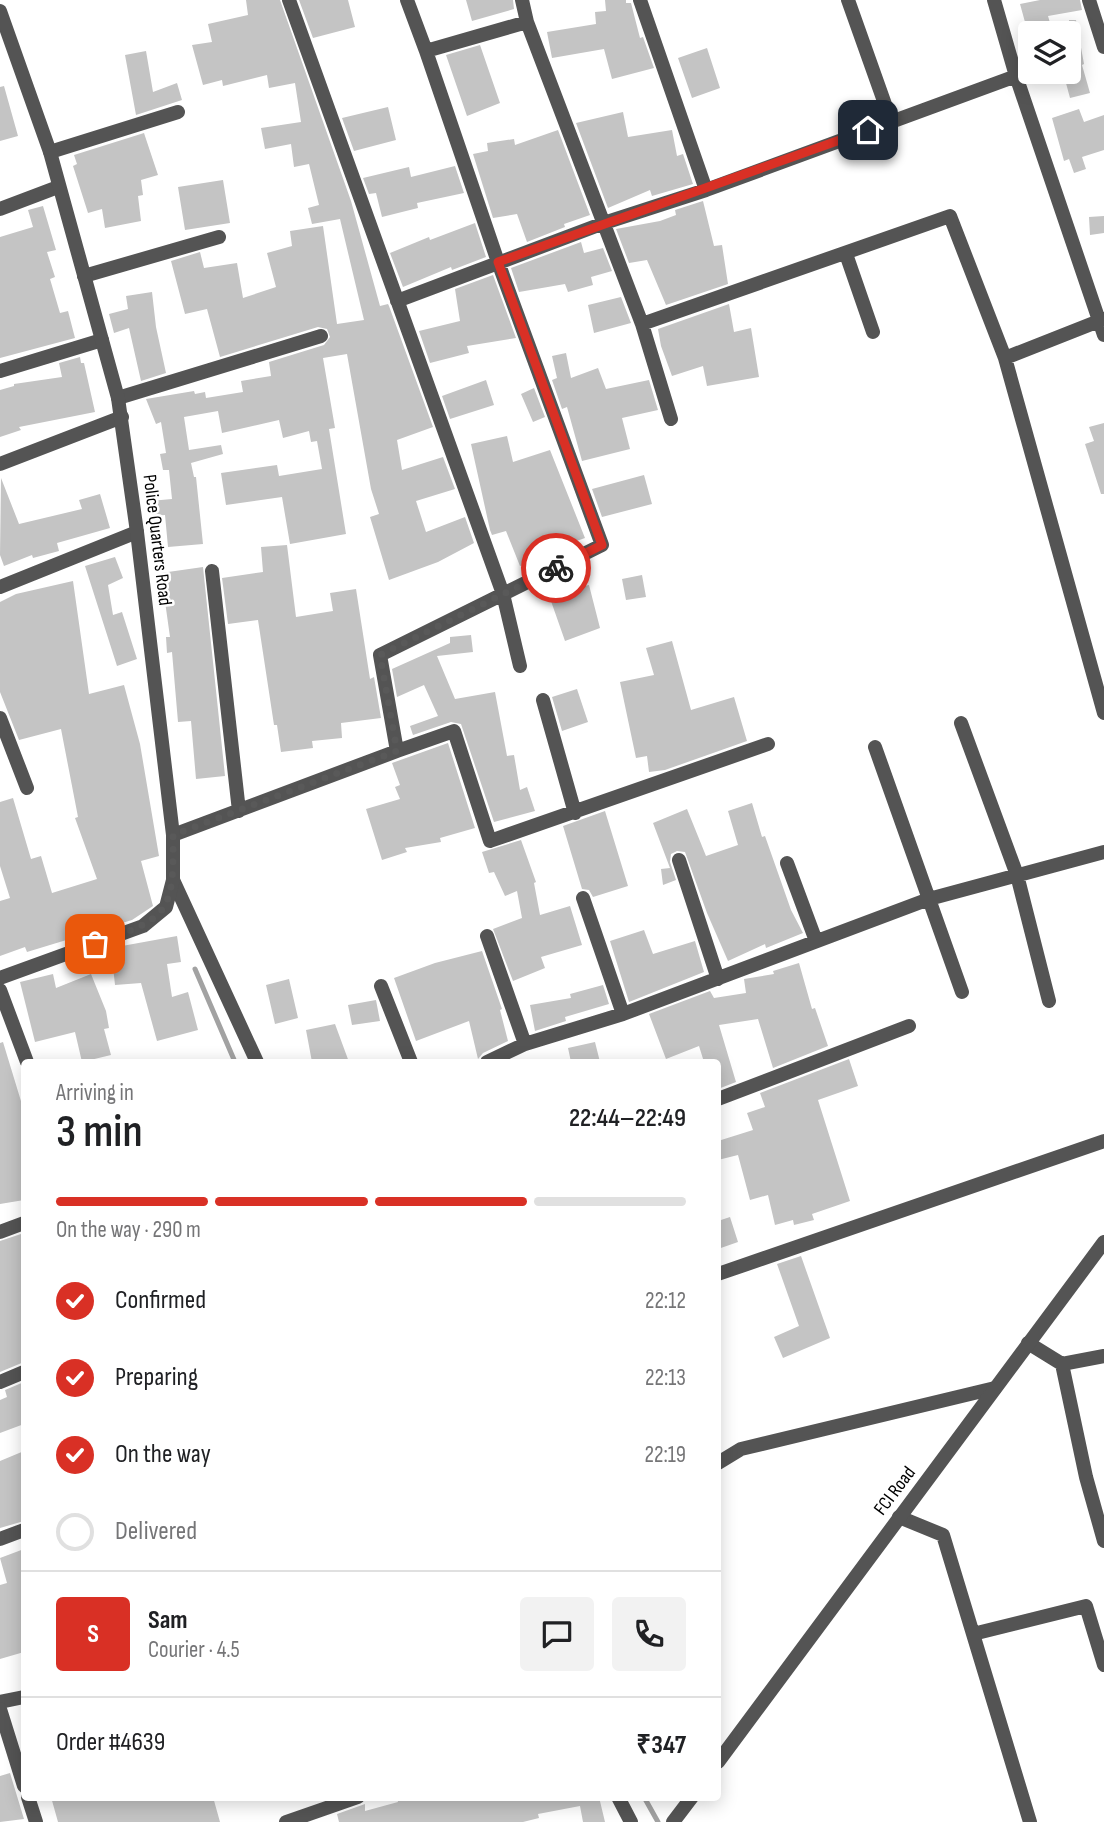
<!DOCTYPE html>
<meta charset="utf-8">
<style>
body{margin:0;font-family:"Sofia Sans Condensed",sans-serif;background:#f2f2f2;color:#202124;height:100vh;display:flex;flex-direction:column;font-size:26px;white-space:nowrap}
*{box-sizing:border-box;margin:0}
p{font-size:23px;color:#757577}
.icon{flex:none;width:38px;height:38px;fill:none;stroke:currentColor;stroke-width:2;stroke-linecap:round;stroke-linejoin:round}
.map{position:relative;flex:1;overflow:hidden}
.drawer{position:absolute;left:21px;top:1059px;width:700px;height:742px;display:flex;flex-direction:column;background:#fff;border-radius:7px;box-shadow:0 4px 18px #0003}
.drawer>*{flex:none}
.fabs{position:absolute;left:1018px;top:21px;display:grid;gap:14px}
.fabs a{display:grid;place-items:center;width:63px;height:63px;border-radius:7px;background:#fff;box-shadow:0 4px 18px #0003;font-size:35px}
.pin{position:absolute;display:grid;place-items:center;width:60px;height:60px;color:#fff;margin:-30px;border-radius:14px;box-shadow:0 4px 10px #0006}
.courier{position:absolute;display:grid;place-items:center;width:70px;height:70px;margin:-35px;border:5px solid #d93025;border-radius:50%;background:#fff;color:#222;box-shadow:0 2px 9px #0007}
.headline em{font-style:normal;font-weight:600}
.headline div{display:flex;flex-direction:column-reverse}
.headline{display:flex;align-items:center;justify-content:space-between;height:119px;padding:0 35px}
h1{font-size:46px;font-weight:600;line-height:52px}
.bar{display:grid;grid-template-columns:repeat(4,1fr);gap:10px 7px;align-content:center;height:84px;padding:0 35px}
.bar i{height:9px;border-radius:5px;background:#e0e0e0}
.bar .active{background:#d93025}
.bar p{grid-column:span 4}
.line{display:flex;align-items:center;gap:18px;padding:0 35px;border-top:2px solid #e0e0e0}
.line div{flex:1}
.round{display:grid;place-items:center;flex:none;width:74px;height:74px;border-radius:7px;background:#f2f2f2}
ol{padding:0 35px;list-style:none}
li{display:flex;align-items:center;gap:21px;height:77px}
li p{margin-inline-start:auto}
li .icon{padding:7px;border-radius:50%;background:#d93025;color:#fff;stroke-width:4}
li:last-child{color:#757577}
li i{width:38px;height:38px;border:4px solid #e0e0e0;border-radius:50%}
.map>svg:first-child{display:block}
</style>
<div class="map">
<svg width="1104" height="1822" viewBox="0 0 1104 1822">
<rect width="100%" height="100%" fill="#fff"/>
<g fill="none" stroke-linecap="round" stroke-linejoin="round">
<!-- stream -->
<path stroke="#a2a2a2" stroke-width="5" d="M195,969L235,1062
M644,1797L658,1822"/>
</g>
<!-- building -->
<path fill="#c4c4c4" d="M246,0H280L351,201L380,306L388,304L389,306L433,427L397,440L402,470L443,457L455,489L416,501L426,532L465,517L474,543L438,562L389,580L370,517L379,514L371,489L347,354L323,358L335,428L329,429L346,534L290,544L282,497L226,505L221,473L277,465L279,476L322,469L317,441L311,442L309,431L283,438L279,420L222,433L218,411L184,417L189,450L221,445L223,454L191,463L194,477H196L203,544L168,547L165,515L152,516L150,501L172,499L169,470H163L160,454L166,453L161,422L156,424L146,399L194,391L195,394L205,392L206,398L243,392L241,381L271,376L269,362L324,345L330,337L327,329L318,327L220,357L207,309L185,314L171,261L200,252L204,268L237,263L243,298L276,287L267,253L292,246L290,231L323,226L337,324L364,320L340,219L312,224L308,208L319,205L309,164L294,167L291,144L265,149L261,128L301,122L295,83L269,88L267,75L223,86L222,80L203,85L192,45L212,42L208,24L248,15Z
M299,0H348L355,27L313,38Z
M466,0H513L514,9L472,21Z
M605,0H626V3H631L640,38L643,37L654,68L612,79L604,49L552,58L547,32L596,24L595,12L606,11Z
M1040,0H1080L1082,10L1048,16L1053,33H1028L1020,4Z
M1069,20H1076L1084,64L1082,65L1090,93L1070,98L1063,72H1069Z
M480,45L500,103L467,116L446,55Z
M707,48L720,88L692,98L678,58Z
M146,51L153,92L177,83L182,100L136,115L125,55Z
M4,86L18,136L0,141V87Z
M388,107L396,140L354,151L342,118Z
M1079,109L1084,122L1104,115V150L1082,157L1086,169L1074,173L1069,159L1064,161L1052,118Z
M623,112L628,137L672,130L677,156L683,154L693,184L652,196L650,190L608,208L576,123Z
M558,130L590,215L564,224L565,227L527,242L517,214L493,218L473,154L488,151L487,143L514,139L515,145Z
M144,133L158,175L141,180L143,195L138,196L141,221L105,228L102,209L88,213L73,166L77,164L74,155Z
M455,166L464,193L417,203L418,208L382,217L376,193L369,194L363,178L409,167L411,177Z
M223,180L230,223L185,230L178,187Z
M703,201L714,246L722,245L728,284L666,305L647,260L629,263L616,229L660,221L676,215L675,210Z
M43,206L56,250L47,252L55,277L50,279L60,313L68,311L75,338L0,358V237L33,227L28,210Z
M1104,216V233L1090,235L1089,217Z
M475,223L486,257L452,270L451,267L403,287L390,253L429,237L430,240Z
M581,242L584,253L603,248L612,271L591,277L593,285L568,292L565,284L519,292L511,268Z
M493,275L516,338L467,346L469,353L430,363L419,331L460,321L455,289Z
M152,292L156,327L166,373L141,381L129,328L114,333L109,314L128,309L126,296Z
M621,297L631,323L594,333L588,305Z
M729,304L734,332L751,328L759,377L707,386L703,366L672,376L661,346L658,329Z
M566,353L571,378L598,368L606,389L649,380L658,410L622,418L630,449L582,461L567,407L562,409L552,380L557,378L552,356Z
M80,357L81,363H84L95,412L19,427L21,430L0,437V390L14,386V384L62,377L59,363Z
M486,380L494,405L450,419L442,396Z
M534,388L545,417L533,422L521,394Z
M1104,423V494H1101L1085,444L1094,441L1089,427Z
M507,436L513,462L550,450L585,538L568,544L569,548L557,552L558,556L539,565L538,560L520,566L506,531L492,535L490,530L471,444Z
M644,475L652,504L602,517L592,489Z
M1,478L19,524L82,509L79,500L100,494L110,528L57,543L59,551L33,558L32,555L4,566L0,555Z
M287,545L296,617L333,611L330,593L356,589L370,679L374,677L381,718L341,723L342,738L312,741L313,748L281,752L277,725H274L258,620L228,624L222,578L263,572L261,547Z
M115,557L123,578L108,585L113,615L122,612L137,659L117,666L85,566Z
M203,567L225,776L196,779L191,721L178,722L172,652L167,653L166,637H170L161,573Z
M564,575L569,589L589,585L600,628L565,641L545,584Z
M642,575L646,597L626,600L622,579Z
M73,581L89,694L124,685L140,744L159,856L141,861L153,906L132,920L27,952L25,947L0,956V901L10,898L0,866V802L13,798L31,859L41,856L52,893L97,879L75,818L78,817L61,729L19,740L0,692V602L16,594Z
M471,635L473,652L437,656L455,699L495,692L507,756L514,755L520,790L527,787L535,811L494,822L461,724L451,722L413,735L410,726L438,716L424,685L397,697L392,669L450,643V637Z
M672,641L691,710L734,697L747,741L665,770L649,772L647,756L636,758L620,682L654,675L646,648Z
M577,689L588,722L562,731L552,697Z
M448,743L475,828L440,838L441,842L405,848L407,852L382,860L366,809L400,799L395,787L400,785L392,763Z
M752,803L762,837L765,836L791,910L803,933L766,948L765,944L728,961L707,913L685,852L677,851L671,854L670,862L676,880L663,885L661,869L670,868L653,823L687,809L706,856L738,845L728,811Z
M605,811L628,886L593,897L589,890L582,889L563,826Z
M521,840L536,882L534,883L540,915L570,906L582,945L541,957L545,968L513,981L493,929L522,918L517,891L505,896L494,872L489,873L482,852Z
M644,930L653,954L695,941L704,972L629,1002L610,941Z
M177,936L181,962L167,964L172,997L188,992L198,1030L157,1041L141,983L115,985L111,948Z
M482,951L502,1009L500,1010L508,1041L483,1053L478,1059L469,1021L416,1041L394,978L435,963Z
M799,963L812,1009L815,1008L828,1046L773,1068L758,1019L719,1025L736,1082L718,1089V1062H704L699,1046L666,1059L649,1014L710,991L714,998L746,993L744,979L774,974L773,971Z
M53,974L56,988L91,974L106,1011L109,1028L104,1029L111,1055L82,1062L75,1032L35,1042L20,982Z
M289,979L298,1018L275,1024L266,985Z
M603,985L609,1004L565,1017L566,1021L535,1031L530,1005L571,998L570,994Z
M376,1000L380,1021L352,1025L348,1005Z
M335,1024L349,1062H312L306,1030Z
M3,1042L24,1111V1200L0,1204V1043Z
M595,1042L600,1062H571L568,1048Z
M849,1059L858,1086L818,1100L850,1201L812,1214L814,1220L794,1225L793,1220L775,1225L768,1195L750,1200L738,1155L718,1160V1141L753,1130L747,1113L765,1107L760,1093Z
M730,1217L738,1242L718,1249V1221Z
M24,1233V1362L0,1372V1241Z
M801,1256L830,1338L783,1358L774,1337L799,1326L777,1264Z
M24,1382V1424L0,1433V1400L7,1397L5,1390Z
M24,1451V1521L0,1528V1461Z
M24,1549V1652L0,1659V1585L7,1583L0,1558Z
M10,1773L24,1819L0,1822V1776Z
M51,1797H213L220,1822H58Z
M397,1797H599L605,1822H583L580,1806L538,1814L539,1818L523,1822H339L337,1814L365,1804V1811L398,1802Z"/>
<g fill="none" stroke-linecap="round" stroke-linejoin="round">
<!-- minor -->
<path stroke="#545454" stroke-width="14" d="M289,0L503,594L520,666
M407,0L426,51
M640,0L706,190
M848,0L891,121
M994,0L1016,76L1104,335
M1089,0L1104,47
M527,22L642,324L950,216L1005,358
M50,152L178,112
M0,209L58,187
M846,254L873,332
M84,276L219,237
M397,301L604,223L706,190L1016,76
M1104,319L1005,358L1104,713
M642,324L671,419
M0,371L102,340
M118,398L321,336
M0,464L122,417
M212,571L239,811
M0,587L137,532
M543,700L575,813
M0,718L27,788
M961,723L1017,875L1049,1001
M875,747L962,992
M397,751L454,731L490,841L768,744
M173,835L397,751L380,655L602,545L498,262L426,51L527,22L522,0
M679,860L718,979
M787,863L816,941
M173,880L257,1062
M583,898L623,1014
M487,936L525,1044
M381,986L411,1062
M0,990L27,1062
M487,1062L525,1044L623,1014L929,899L1104,852
M718,1099L909,1026
M0,1232L24,1223
M718,1274L1104,1141
M1028,1343L1062,1364L1086,1477L1104,1541
M1062,1364L1104,1356
M0,1382L24,1372
M718,1463L741,1449L995,1388
M899,1517L943,1535L1030,1822
M0,1539L24,1530
M973,1634L1086,1606L1104,1665
M0,1702L24,1697
M618,1797L631,1822
M286,1822L358,1797"/>
<!-- tertiary -->
<path stroke="#545454" stroke-width="14" d="M0,11L50,152L118,398L137,532L173,835V880L166,907L143,926L0,978
M0,1709L24,1786
M718,1762L1104,1242
M28,1797L36,1822
M673,1822L692,1797"/>
</g>
<g fill="none" stroke-linecap="round" stroke-linejoin="round">
<!-- done -->
<path stroke="#595959" stroke-width="7" stroke-dasharray="0 12.6" d="M95,944C169,917 174,915 173,835L397,751L380,655L556,568"/>
<!-- route -->
<path stroke="#d93025" stroke-width="9" d="M556,568L602,545L498,262L868,130"/>
</g>
<g text-anchor="middle" dominant-baseline="central" stroke-width="5" stroke-linejoin="round" paint-order="stroke">
<!-- street labels -->
<g font-size="19" fill="#000" stroke="#fff">
<text transform="translate(157 540) rotate(83)">Police Quarters Road</text>
<text transform="translate(895 1491) rotate(-53)">FCI Road</text>
</g>
</g>
</svg>
<div class="fabs">
<a><svg class="icon" aria-label="layers" viewBox="0 0 24 24"><path d="M12 4l9 5-9 5-9-5zM3 14l9 5 9-5"/></svg></a>
</div>
<div class="pin" style="left:95px;top:944px;background:#ea580c"><svg class="icon" aria-label="bag" viewBox="0 0 24 24"><path d="M5 8h14l-1 12H6zM9 8a3 3 0 0 1 6 0"/></svg></div>
<div class="pin" style="left:868px;top:130px;background:#1f2937"><svg class="icon" aria-label="home" viewBox="0 0 24 24"><path d="M3 11l9-7 9 7M6 9v11h12V9"/></svg></div>
<div class="courier" style="left:556px;top:568px"><svg class="icon" aria-label="bike" viewBox="0 0 24 24"><circle cx="6" cy="16" r="4"/><circle cx="18" cy="16" r="4"/><path d="M6 16l4-8h5l3 8M10 8l3 8H6M13 5h3"/></svg></div>
<section class="drawer">
<div class="headline"><div><h1>3 min</h1><p>Arriving in</p></div><em>22:44–22:49</em></div>
<div class="bar"><i class="active"></i><i class="active"></i><i class="active"></i><i></i><p>On the way · 290 m</p></div>
<ol>
<li><svg class="icon" aria-label="check" viewBox="0 0 24 24"><path d="M5 12l5 5 9-10"/></svg>Confirmed<p>22:12</p></li>
<li><svg class="icon" aria-label="check" viewBox="0 0 24 24"><path d="M5 12l5 5 9-10"/></svg>Preparing<p>22:13</p></li>
<li><svg class="icon" aria-label="check" viewBox="0 0 24 24"><path d="M5 12l5 5 9-10"/></svg>On the way<p>22:19</p></li>
<li><i></i>Delivered</li>
</ol>
<div class="line" style="height:126px"><b class="round" style="background:#d93025;color:#fff">S</b><div><b>Sam</b><p>Courier · 4.5</p></div><a class="round"><svg class="icon" aria-label="chat" viewBox="0 0 24 24"><path d="M4 5h16v11H9l-5 4z"/></svg></a><a class="round"><svg class="icon" aria-label="phone" viewBox="0 0 24 24"><path d="M5 4h4l2 5-3 2q2 4 5 5l2-3 5 2v4C11 20 4 13 5 4z"/></svg></a></div>
<div class="line" style="height:91px"><div>Order #4639</div><b>₹347</b></div>
</section>
</div>
